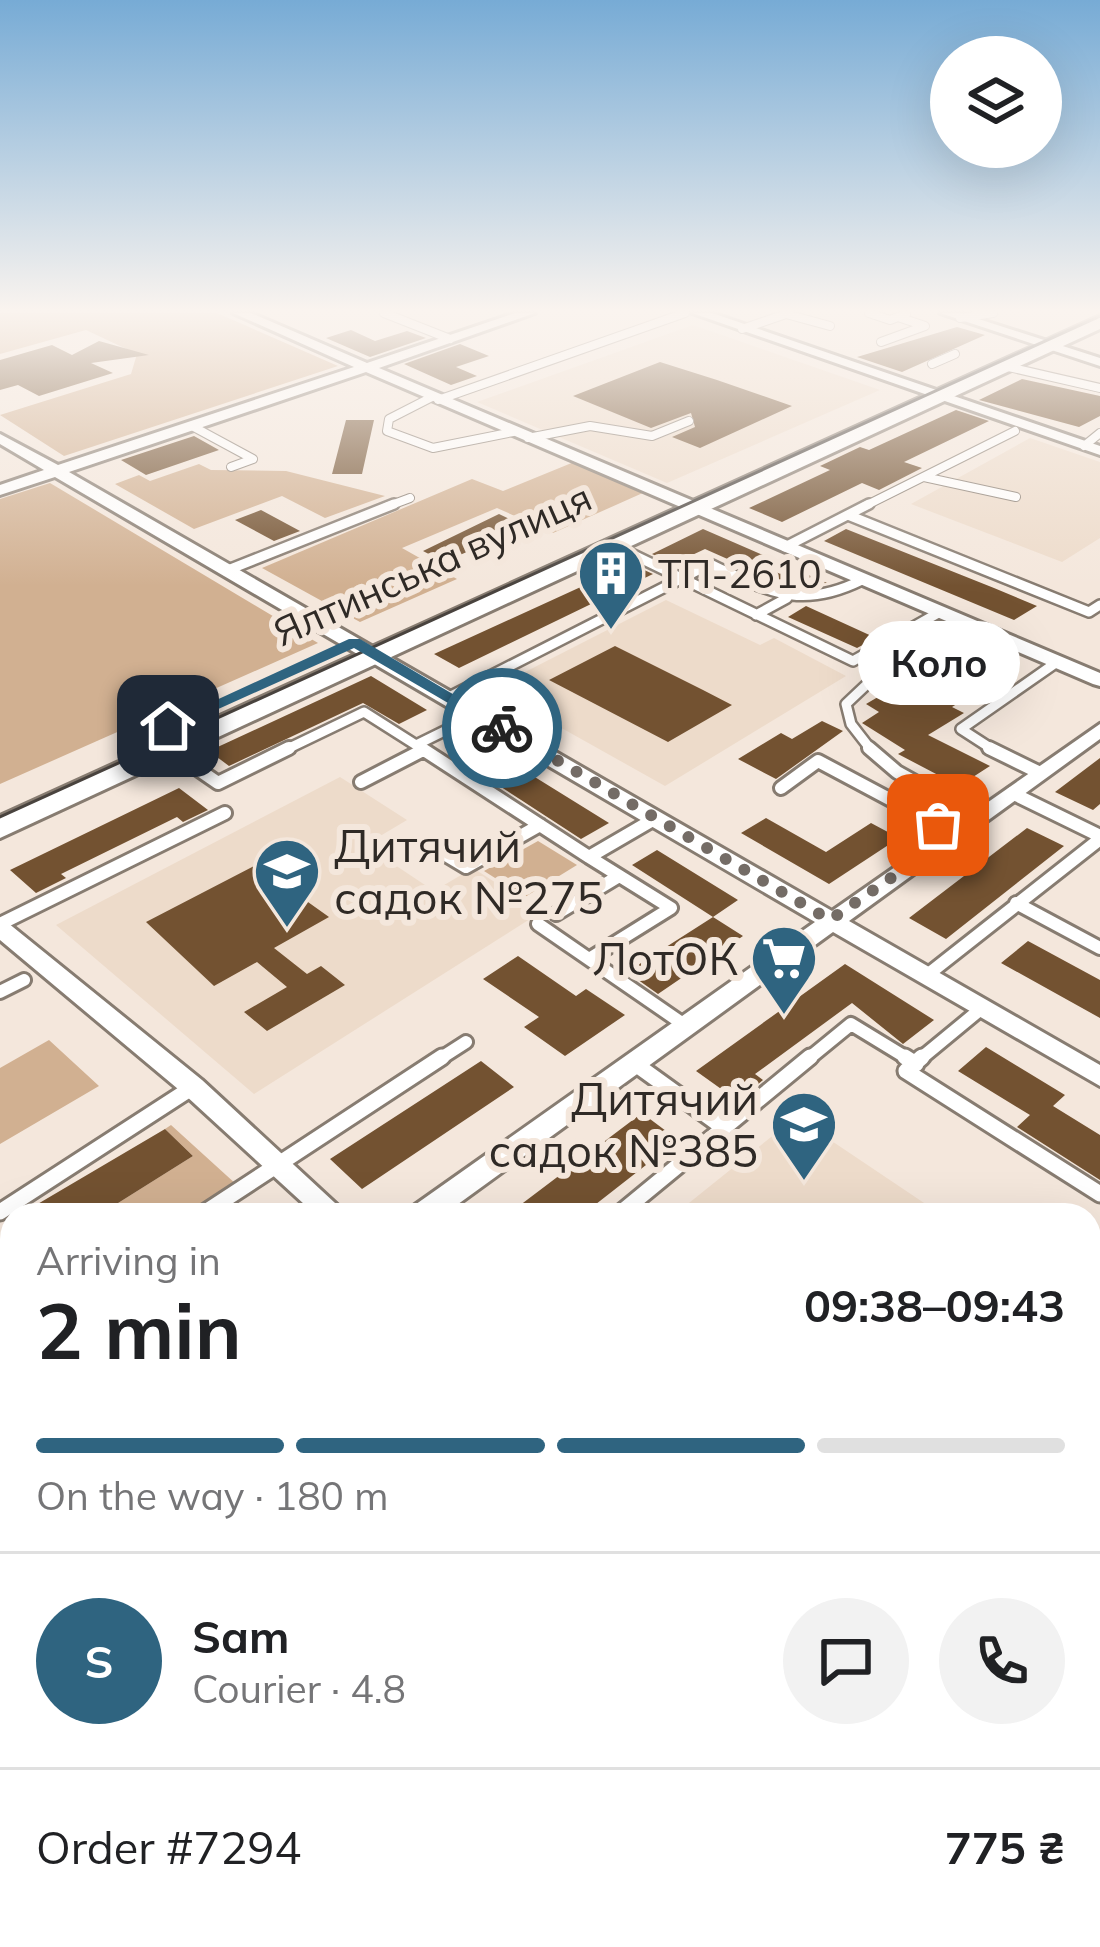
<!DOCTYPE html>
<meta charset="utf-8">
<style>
body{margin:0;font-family:Mulish,sans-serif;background:#f2f2f2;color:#202124;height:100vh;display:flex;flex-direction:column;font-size:45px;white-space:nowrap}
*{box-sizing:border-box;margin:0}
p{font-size:39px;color:#757577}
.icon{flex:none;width:66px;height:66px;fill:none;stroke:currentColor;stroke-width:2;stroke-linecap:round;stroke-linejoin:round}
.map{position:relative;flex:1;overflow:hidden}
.details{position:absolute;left:0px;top:1203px;width:1101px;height:744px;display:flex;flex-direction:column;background:#fff;border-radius:36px 36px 0 0;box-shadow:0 12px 48px #0002}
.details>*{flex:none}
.buttons{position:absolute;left:930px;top:36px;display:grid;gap:24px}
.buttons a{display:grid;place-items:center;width:132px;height:132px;border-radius:50%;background:#fff;box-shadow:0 12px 48px #0002;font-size:60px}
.pin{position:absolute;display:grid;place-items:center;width:102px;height:102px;color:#fff;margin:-51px;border-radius:24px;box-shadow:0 6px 18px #0006}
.courier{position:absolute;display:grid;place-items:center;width:120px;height:120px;margin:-60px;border:9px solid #2f6480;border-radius:50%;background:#fff;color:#222;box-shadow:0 3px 15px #0007}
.bubble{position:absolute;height:84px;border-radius:42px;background:#fff;box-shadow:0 12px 48px #0002;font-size:39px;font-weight:700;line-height:84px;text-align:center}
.overview em{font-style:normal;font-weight:700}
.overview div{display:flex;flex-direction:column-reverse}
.overview{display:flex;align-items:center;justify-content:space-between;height:204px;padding:0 36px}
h1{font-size:78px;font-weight:700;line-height:90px}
.bar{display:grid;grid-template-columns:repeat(4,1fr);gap:18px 12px;align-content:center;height:144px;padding:0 36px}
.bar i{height:15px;border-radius:9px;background:#e0e0e0}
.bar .current{background:#2f6480}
.bar p{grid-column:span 4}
.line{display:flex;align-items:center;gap:30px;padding:0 36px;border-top:3px solid #e0e0e0}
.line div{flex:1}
.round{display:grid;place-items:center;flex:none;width:126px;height:126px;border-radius:63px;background:#f2f2f2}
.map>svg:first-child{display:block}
</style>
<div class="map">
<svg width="1100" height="1947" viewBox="0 0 1100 1947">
<rect width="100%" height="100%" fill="#f4e7dc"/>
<!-- built -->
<path fill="#eddbca" d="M693,325L880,390L667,483L477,402Z
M1030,438L1100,462V538L1062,562L911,504Z
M666,600L760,645L774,638L846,676L665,786L492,689Z
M340,777L407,820L365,845L434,891L473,868L541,912L254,1094L56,925Z
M796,1117L942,1215H674Z"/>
<!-- green -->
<path fill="#d1b091" d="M0,313H217L338,366L64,456L0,415L131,374L137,354L86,330L0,354Z
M574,462L645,492L553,533L497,508L402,548L457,579L360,622L262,568L472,479L503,491Z
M199,464L211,470L286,471L385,496L325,518L282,496L194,529L115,484L139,475L150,481Z
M50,483L318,643L0,784V499Z
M538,841L577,865L525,897L484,871Z
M49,1040L99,1086L0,1144V1068Z
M171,1125L237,1185L189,1215H99L193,1156L165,1129Z
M75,1935H325L335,1947H83Z
M507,1935H841L831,1947H517Z"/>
<!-- building -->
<path fill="#735231" d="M957,327L985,335L902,372L857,357Z
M351,330L375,341L407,331L426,338L370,357L326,338Z
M99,341L149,355L91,363L113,373L39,396L18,385L0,390V360L52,345L72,355Z
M460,344L489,356L456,367L477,376L451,385L404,364Z
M660,362L717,380L792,406L700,448L672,437L695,427L691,413L651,428L573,396Z
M1022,379L1100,396V416L1079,427L979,400Z
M956,410L989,421L904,462L922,468L879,490L862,483L782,522L749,508L830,470L820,466L860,447L869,450Z
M346,420H374L362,474H332Z
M194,436L219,450L146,475L121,460Z
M261,510L300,531L274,541L235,520Z
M499,514L526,527L475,555L469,551L444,562L423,551Z
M703,529L827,583L784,584L705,549L673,564L652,554Z
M846,529L994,588L1037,606L1014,620L824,541Z
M631,564L653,574L459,668L434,654Z
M806,606L876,638L857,648L788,617Z
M615,646L703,690L732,705L668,742L549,680Z
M946,657L960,664L973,659L999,671L990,677L992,682L952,707L964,713L928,735L990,766L959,786L898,754L905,750L862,723L879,712L866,704Z
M371,676L427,710L399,724L363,703L229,766L209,751Z
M822,721L843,731L776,779L738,759L781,733L792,739Z
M488,748L609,823L581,839L461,761Z
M1100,758V804L1093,810L1055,792Z
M179,788L208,810L183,822L177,817L61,874L66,878L36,893L10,870Z
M766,818L826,852L871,823L899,838L829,884L741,833Z
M1027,828L1064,846L946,939L909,918Z
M657,850L738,900L713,917L632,865Z
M256,865L329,917L274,948L307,974L321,966L345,985L267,1031L244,1012L287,987L257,962L214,986L146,922Z
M713,917L743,936L658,994L627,972Z
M1028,941L1100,980V1018L1001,963Z
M518,956L576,996L586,989L625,1015L565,1056L524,1027L539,1017L483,979Z
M845,964L934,1020L903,1044L852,1003L755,1074L763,1080L738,1101L696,1071Z
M986,1047L1065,1095L1053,1106L1100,1135V1180L1017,1127L1030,1115L958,1071Z
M481,1061L514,1087L362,1189L330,1159Z
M642,1113L678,1140L582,1215H507Z
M165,1129L193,1156L99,1215H19Z"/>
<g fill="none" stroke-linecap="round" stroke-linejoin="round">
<defs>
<path id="lane-far4" d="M384,313L450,339
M869,313L890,320L906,314
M960,318L993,313
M742,329L786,314L830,326
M881,342L925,326L898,317
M932,364L955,354
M1004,366L1100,388
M432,397L389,419L387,431L433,448L513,432
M438,400L685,313
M192,426L253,459L231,467
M528,438L590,426L652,436L689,421
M1084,446L1100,433
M924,477L1016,497
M386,507L410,498
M863,507L1015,431"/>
<path id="lane-far3" d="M848,515L1089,612L1100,605
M613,545L853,661L940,612
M785,547L869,504
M228,570L394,504
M756,615L787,598
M859,658L882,670L846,704L851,724L872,751
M449,697L710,564C769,591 799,611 862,580
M283,751L364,712L416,745
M426,751L416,745L479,714
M995,751L961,729L1057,662"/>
<path id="lane-far2" d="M421,748L589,857
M869,748L897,772L978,817
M989,748L1040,773
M170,750L218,783L289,748
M361,782L423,750
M781,788L818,761L955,834
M1012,793L1100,836
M431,846L466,867L540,825
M1016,903L1100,948
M556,914L619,876
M0,924L225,813
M538,924L686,1026
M589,959L671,908L589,857L656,818
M926,976L1100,839
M0,992L24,980
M438,1060L466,1042
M807,1060L851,1024L910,1060
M919,1060L982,1008"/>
<path id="lane-far1" d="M905,1057L916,1064
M922,1057L906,1071L1100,1194
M634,1063L724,1128
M0,1212L193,1087
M201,1215L442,1057
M618,1215L810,1057
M0,1345L12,1337
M0,1436L12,1451"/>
<path id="lane" d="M1089,1629L1100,1615
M345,1935L354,1947
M848,1947L857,1935"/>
<path id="street" d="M233,313H251L367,363L515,313H535L379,368L1100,673V686L1093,684L366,372L69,472L832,911L1100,724V739L849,921L1100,1065V1086L833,932L443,1215H408L412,1207L815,922L55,477L0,495V485L44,470L0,444V434L58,465L354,367Z
M692,313H712L1100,446V455Z
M940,313H960L1100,358V366Z
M0,920L8,923L202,1080L348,1215H316L184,1094L0,940Z
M12,1493V1528L0,1533V1497Z
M1089,1879L1100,1884V1929L1089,1925Z"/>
<path id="secondary" d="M1100,316V329L0,838V816Z"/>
</defs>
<!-- lane-far4 casing -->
<use href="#lane-far4" stroke="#877c71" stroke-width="10"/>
<!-- lane-far3 casing -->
<use href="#lane-far3" stroke="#877c71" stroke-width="14"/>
<!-- lane-far2 casing -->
<use href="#lane-far2" stroke="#877c71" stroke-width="18"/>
<!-- lane-far1 casing -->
<use href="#lane-far1" stroke="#877c71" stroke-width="21"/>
<!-- lane casing -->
<use href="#lane" stroke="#877c71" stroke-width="24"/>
<!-- street casing -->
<use href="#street" stroke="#877c71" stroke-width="6"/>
<!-- secondary casing -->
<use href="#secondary" stroke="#877c71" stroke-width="6"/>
<!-- lane-far4 -->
<use href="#lane-far4" stroke="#fff" stroke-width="8"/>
<!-- lane-far3 -->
<use href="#lane-far3" stroke="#fff" stroke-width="9"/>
<!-- lane-far2 -->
<use href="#lane-far2" stroke="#fff" stroke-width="12"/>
<!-- lane-far1 -->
<use href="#lane-far1" stroke="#fff" stroke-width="15"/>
<!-- lane -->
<use href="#lane" stroke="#fff" stroke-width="18"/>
<!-- street -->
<use href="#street" fill="#fff" fill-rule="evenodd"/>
<!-- secondary -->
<use href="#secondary" fill="#fff" fill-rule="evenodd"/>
<!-- tram -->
<path stroke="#49433e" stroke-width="3" d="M0,817L1100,316"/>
</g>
<!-- sky -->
<linearGradient id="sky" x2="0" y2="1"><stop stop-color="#77abd5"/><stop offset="0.53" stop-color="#faf4ef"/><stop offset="1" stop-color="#faf4ef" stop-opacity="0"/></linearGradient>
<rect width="1100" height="586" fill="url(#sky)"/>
<!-- route -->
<path fill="#2f6480" d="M349,639H360L510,728L496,731L354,648L174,729L160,726Z"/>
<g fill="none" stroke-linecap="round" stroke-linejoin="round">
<!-- done -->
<path stroke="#746c66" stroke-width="12" stroke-dasharray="0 21.6" d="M502,728L830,920L955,834L938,825"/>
</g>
<!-- icons -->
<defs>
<symbol id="building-pin" viewBox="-11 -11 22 30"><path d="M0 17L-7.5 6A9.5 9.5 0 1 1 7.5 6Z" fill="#2f6480" stroke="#f4e7dc"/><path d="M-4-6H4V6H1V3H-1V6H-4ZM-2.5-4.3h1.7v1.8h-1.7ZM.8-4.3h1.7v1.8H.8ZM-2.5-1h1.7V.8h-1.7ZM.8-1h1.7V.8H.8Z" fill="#fff"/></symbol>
<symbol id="school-pin" viewBox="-11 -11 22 30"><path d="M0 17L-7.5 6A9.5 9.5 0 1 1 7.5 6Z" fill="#2f6480" stroke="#f4e7dc"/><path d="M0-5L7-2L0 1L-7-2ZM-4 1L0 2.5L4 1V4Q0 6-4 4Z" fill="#fff"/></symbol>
<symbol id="supermarket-pin" viewBox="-11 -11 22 30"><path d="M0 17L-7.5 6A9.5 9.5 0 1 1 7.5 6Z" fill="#2f6480" stroke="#f4e7dc"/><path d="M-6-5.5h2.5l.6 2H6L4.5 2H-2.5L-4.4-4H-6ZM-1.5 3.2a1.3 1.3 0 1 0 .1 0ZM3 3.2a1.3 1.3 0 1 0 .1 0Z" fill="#fff"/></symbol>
</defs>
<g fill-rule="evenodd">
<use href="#building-pin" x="573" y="535" width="76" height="104"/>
<use href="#school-pin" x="249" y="833" width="76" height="104"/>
<use href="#supermarket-pin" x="746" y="920" width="76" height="104"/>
<use href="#school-pin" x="766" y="1086" width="76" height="104"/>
</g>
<g text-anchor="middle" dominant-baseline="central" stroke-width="12" stroke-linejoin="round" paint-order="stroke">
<!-- far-street labels -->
<g font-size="39" fill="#2f2a26" stroke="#f4e7dc">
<text transform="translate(432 564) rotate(-24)">Ялтинська вулиця</text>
</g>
<!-- far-poi labels -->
<g font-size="39" fill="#2f2a26" stroke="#f4e7dc" text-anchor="start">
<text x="658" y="573">ТП-2610</text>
</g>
<!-- poi labels -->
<g font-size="45" fill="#2f2a26" stroke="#f4e7dc" text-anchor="end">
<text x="334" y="845" text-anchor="start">Дитячий<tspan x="334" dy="52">садок №275</tspan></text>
<text x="738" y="958">ЛотОК</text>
<text x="758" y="1098">Дитячий<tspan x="758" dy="52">садок №385</tspan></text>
</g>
</g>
</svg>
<div class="buttons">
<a><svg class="icon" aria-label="layers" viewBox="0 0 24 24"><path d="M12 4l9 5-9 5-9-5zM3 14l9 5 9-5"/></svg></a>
</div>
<div class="pin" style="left:938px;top:825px;background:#ea580c"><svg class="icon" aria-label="bag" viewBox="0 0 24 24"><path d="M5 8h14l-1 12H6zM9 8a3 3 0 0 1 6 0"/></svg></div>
<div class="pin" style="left:168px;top:726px;background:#1f2937"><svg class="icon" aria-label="home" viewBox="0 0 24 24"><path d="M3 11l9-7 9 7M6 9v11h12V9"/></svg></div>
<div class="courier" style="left:502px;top:728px"><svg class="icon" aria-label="bike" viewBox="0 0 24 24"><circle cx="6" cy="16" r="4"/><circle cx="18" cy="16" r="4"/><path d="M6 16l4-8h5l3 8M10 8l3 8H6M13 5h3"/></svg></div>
<div class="bubble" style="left:858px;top:621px;width:162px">Коло</div>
<section class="details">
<div class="overview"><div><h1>2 min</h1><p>Arriving in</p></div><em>09:38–09:43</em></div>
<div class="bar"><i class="current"></i><i class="current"></i><i class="current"></i><i></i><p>On the way · 180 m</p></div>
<div class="line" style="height:216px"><b class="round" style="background:#2f6480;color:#fff">S</b><div><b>Sam</b><p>Courier · 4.8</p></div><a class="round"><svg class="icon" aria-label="chat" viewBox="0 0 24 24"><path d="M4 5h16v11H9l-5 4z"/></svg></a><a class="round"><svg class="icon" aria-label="phone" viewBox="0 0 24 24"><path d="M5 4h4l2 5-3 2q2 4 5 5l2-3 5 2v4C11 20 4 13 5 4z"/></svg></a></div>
<div class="line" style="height:156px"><div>Order #7294</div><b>775 ₴</b></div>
</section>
</div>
